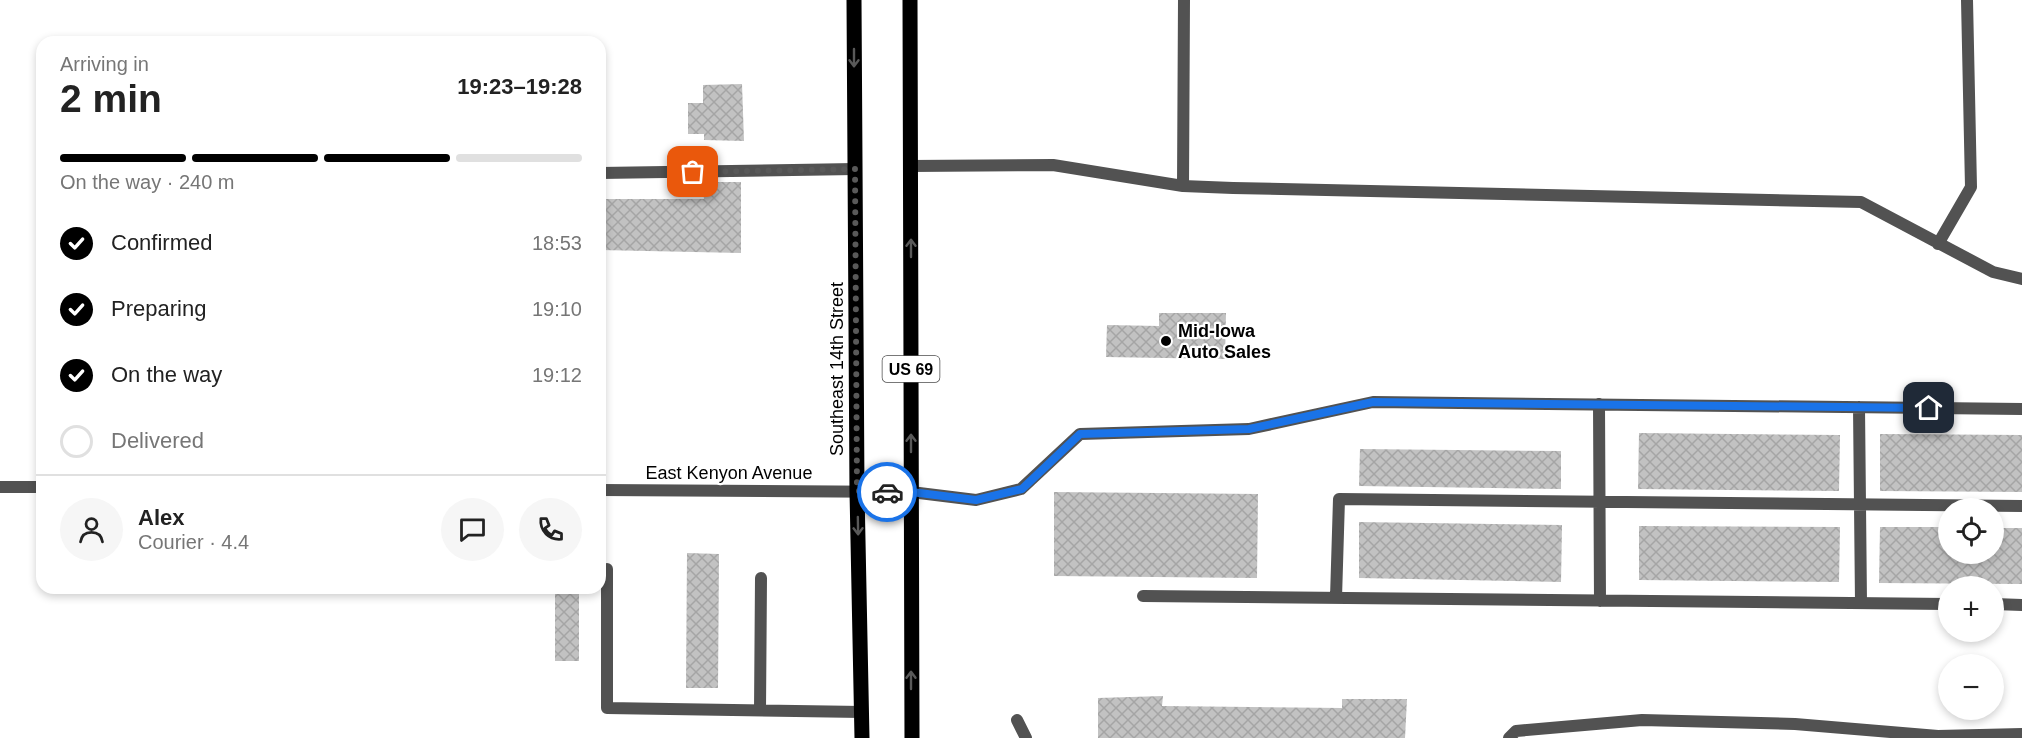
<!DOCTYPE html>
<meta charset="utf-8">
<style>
body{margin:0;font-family:Arial,sans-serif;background:#f6f6f6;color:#222;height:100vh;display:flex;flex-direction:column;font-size:22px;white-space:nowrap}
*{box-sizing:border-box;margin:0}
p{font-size:20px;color:#767676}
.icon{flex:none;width:33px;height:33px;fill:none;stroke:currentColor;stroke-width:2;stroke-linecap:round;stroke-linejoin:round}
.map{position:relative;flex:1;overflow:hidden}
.drawer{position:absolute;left:36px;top:36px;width:570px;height:558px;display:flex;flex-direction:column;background:#fff;border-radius:18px;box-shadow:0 3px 9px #0003}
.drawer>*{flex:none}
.tools{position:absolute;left:1938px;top:498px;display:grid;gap:12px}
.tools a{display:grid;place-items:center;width:66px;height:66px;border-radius:50%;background:#fff;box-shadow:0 3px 9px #0003;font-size:30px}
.pin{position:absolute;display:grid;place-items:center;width:51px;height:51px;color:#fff;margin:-26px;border-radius:12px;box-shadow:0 3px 9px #0006}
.courier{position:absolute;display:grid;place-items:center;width:60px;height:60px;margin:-30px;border:4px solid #1a73e8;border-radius:50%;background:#fff;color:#222;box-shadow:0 2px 8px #0007}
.summary em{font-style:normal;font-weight:700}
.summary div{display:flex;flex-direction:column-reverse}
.summary{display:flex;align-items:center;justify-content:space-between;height:102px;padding:0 24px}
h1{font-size:39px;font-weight:700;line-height:45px}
.bar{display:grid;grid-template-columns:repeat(4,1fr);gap:9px 6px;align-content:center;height:72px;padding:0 24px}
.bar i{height:8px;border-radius:4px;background:#e0e0e0}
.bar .on{background:#000}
.bar p{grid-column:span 4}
.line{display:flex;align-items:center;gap:15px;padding:0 24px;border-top:2px solid #e0e0e0}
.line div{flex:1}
.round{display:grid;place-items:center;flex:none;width:63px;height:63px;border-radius:32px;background:#f6f6f6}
ol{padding:0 24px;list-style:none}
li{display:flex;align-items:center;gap:18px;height:66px}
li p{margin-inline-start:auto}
li .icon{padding:6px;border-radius:50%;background:#000;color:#fff;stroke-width:4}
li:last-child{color:#767676}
li i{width:33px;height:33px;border:3px solid #e0e0e0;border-radius:50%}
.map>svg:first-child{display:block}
</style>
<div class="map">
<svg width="2022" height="738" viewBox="0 0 2022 738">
<defs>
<pattern id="building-cross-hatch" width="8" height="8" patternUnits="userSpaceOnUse" patternTransform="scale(1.5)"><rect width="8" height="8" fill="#c2c2c2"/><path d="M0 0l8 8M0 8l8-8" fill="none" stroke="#a5a5a5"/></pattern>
</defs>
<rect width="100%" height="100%" fill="#fff"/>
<!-- building -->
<path fill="url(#building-cross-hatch)" d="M742,84L744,141L704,140V134H688V103H703V85Z
M714,182H741V253L600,250V199H704L703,188H714Z
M1159,313H1226L1225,359L1106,357L1107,325L1159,326Z
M1639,433L1840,435L1839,491L1638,489Z
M1880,434L2022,435V492L1880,491Z
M1360,449L1561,451V489L1359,486Z
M1054,492L1258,494L1257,578L1054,576Z
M1359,522L1562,525L1561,582L1359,578Z
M1639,526L1840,527L1839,582L1639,580Z
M1880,527H1948V554H1994V528H2022V584L1879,583Z
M687,553L719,554L718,688H686Z
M555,588H579V661H555Z
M1163,696L1162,706L1342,708V699H1407L1405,738H1098V698Z"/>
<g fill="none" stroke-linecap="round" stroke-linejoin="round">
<!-- lane -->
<path stroke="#525252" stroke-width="12" d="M910,166L1053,165L1183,186L1233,188L1861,202L1993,272L2022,279
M600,173L855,169
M1183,186L1184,0
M1938,244L1971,187L1967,0
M1599,404L1600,601
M1859,407L1861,603
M911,492L976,500L1021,489L1080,434L1249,429L1373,402L2022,409
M607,569V708L862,712
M1143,596L1948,604
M1336,598L1339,499L2022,506
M1994,604L2022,605
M760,710L761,578
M1017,720L1026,738
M1509,738L1516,731L1642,720L1795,724L1938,736L2022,734"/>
<!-- street -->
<path stroke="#525252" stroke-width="12" d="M0,487H42
M600,490L911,492"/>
<!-- primary -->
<path stroke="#000" stroke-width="15" d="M854,0L857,491L862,738
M910,0L912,738"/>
</g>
<!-- one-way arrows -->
<defs><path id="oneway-shaft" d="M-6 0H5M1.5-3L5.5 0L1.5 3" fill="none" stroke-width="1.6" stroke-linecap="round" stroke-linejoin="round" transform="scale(1.5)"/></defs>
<g stroke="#595959">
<use href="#oneway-shaft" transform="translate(854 58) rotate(90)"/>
<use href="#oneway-shaft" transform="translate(911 248) rotate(-90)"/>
<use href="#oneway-shaft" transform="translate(911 443) rotate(-90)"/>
<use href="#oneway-shaft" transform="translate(858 526) rotate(89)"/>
<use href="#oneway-shaft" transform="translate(911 680) rotate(-90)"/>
</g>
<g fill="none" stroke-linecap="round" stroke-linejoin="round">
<!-- done -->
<path stroke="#595959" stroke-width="6" stroke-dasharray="0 10.8" d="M693,172L855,169L857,491L887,492"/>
<!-- route -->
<path stroke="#1a73e8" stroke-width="8" d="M887,492H911L976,500L1022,489L1080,434L1249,429L1373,402L1929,408"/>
</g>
<!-- markers -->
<circle fill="#000" stroke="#fff" stroke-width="2" cx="1166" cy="341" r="6"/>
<g text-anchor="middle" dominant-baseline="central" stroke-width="4.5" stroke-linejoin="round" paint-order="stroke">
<!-- shield labels -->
<rect fill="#fff" stroke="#4c4c4c" stroke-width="1.5" x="882.5" y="356" width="57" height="26" rx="4.5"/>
<g font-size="16" font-weight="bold" fill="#000">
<text x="911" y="369">US 69</text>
</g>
<!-- poi labels -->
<g font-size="18" font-weight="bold" fill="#000" stroke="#fff" text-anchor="start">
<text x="1178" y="331">Mid-Iowa<tspan x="1178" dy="21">Auto Sales</tspan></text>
</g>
<!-- street labels -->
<g font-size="18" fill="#000" stroke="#fff">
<text transform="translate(837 369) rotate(-90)">Southeast 14th Street</text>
<text x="729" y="473">East Kenyon Avenue</text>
</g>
</g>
</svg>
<div class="tools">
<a><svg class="icon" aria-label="locate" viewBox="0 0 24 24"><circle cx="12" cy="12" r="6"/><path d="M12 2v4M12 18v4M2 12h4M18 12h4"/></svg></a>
<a>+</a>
<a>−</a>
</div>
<div class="pin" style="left:693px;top:172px;background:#ea580c"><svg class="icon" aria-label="bag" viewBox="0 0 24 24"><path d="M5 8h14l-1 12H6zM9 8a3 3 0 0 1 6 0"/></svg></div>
<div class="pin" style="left:1929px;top:408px;background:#1f2937"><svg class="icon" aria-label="home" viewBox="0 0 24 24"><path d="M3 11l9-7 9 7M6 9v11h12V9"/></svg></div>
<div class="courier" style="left:887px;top:492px"><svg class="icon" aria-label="car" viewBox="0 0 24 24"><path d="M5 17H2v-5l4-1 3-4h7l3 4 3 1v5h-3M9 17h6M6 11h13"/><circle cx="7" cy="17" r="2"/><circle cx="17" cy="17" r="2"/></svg></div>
<section class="drawer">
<div class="summary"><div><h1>2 min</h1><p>Arriving in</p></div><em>19:23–19:28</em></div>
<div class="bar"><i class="on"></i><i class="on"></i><i class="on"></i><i></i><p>On the way · 240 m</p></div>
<ol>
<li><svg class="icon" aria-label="check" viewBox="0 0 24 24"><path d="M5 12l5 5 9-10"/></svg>Confirmed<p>18:53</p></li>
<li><svg class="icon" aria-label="check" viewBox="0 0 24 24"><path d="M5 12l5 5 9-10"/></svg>Preparing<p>19:10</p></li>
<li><svg class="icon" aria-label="check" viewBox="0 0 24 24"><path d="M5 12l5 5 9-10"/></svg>On the way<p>19:12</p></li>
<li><i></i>Delivered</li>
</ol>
<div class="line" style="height:108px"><a class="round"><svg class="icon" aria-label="person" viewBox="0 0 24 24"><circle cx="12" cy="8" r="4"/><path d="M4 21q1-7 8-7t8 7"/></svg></a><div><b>Alex</b><p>Courier · 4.4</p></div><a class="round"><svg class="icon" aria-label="chat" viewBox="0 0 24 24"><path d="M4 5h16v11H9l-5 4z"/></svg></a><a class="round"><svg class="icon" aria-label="phone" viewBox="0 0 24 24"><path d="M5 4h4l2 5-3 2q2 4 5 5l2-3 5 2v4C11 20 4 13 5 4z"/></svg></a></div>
</section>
</div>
